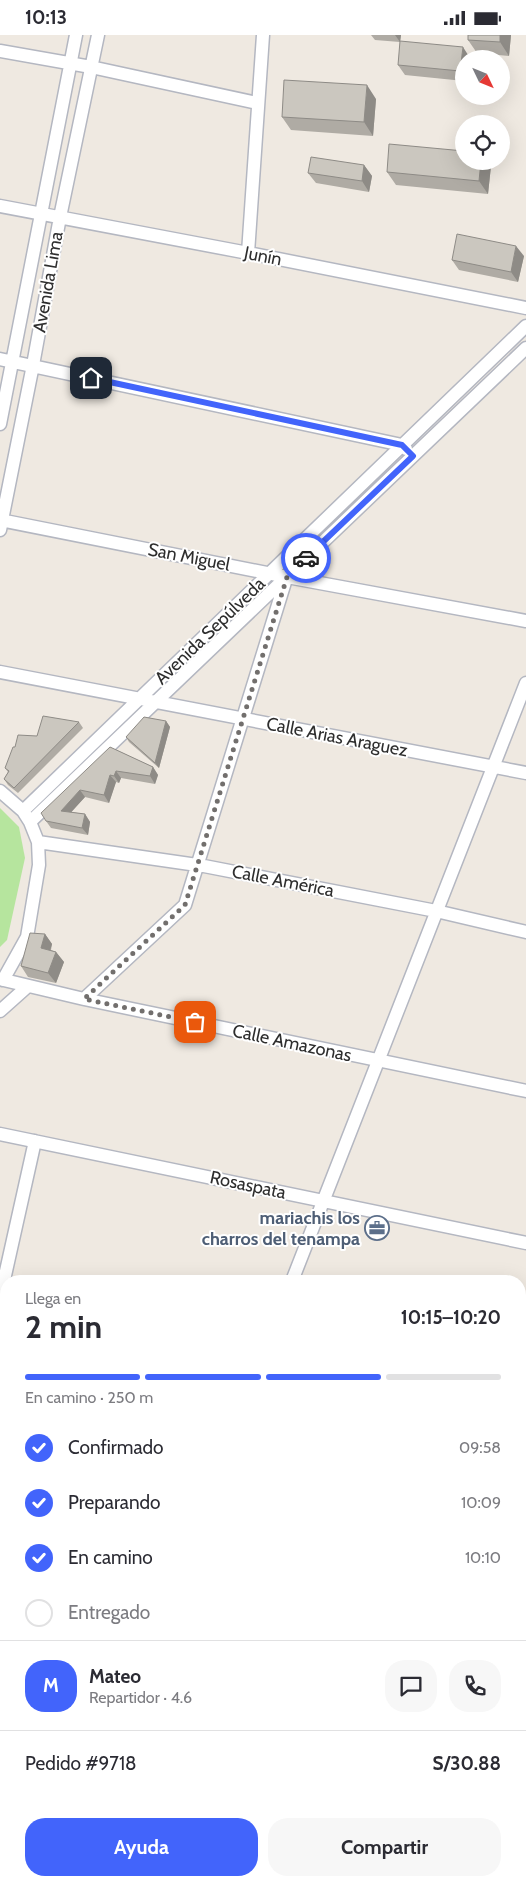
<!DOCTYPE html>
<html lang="es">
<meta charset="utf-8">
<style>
body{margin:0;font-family:Cabin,sans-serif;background:#f7f7f7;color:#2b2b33;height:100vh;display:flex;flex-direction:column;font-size:19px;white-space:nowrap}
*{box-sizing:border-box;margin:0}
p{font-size:16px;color:#7c7c81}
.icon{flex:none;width:28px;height:28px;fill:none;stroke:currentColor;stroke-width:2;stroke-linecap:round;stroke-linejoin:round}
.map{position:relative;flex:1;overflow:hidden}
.drawer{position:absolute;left:0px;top:1240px;width:526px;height:611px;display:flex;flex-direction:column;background:#fff;border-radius:20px 20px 0 0;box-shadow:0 5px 20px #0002}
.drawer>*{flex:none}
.needle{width:32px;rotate:133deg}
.fabs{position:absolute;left:455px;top:15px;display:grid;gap:10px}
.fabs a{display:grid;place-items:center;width:55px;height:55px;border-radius:50%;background:#fff;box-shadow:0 5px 20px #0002;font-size:25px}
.pin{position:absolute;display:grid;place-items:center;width:42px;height:42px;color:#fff;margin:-21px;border-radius:10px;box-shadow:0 2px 8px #0006}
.courier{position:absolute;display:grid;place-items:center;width:50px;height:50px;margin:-25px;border:4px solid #4264fb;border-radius:50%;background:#fff;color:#222;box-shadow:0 1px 6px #0007}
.head em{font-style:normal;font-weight:700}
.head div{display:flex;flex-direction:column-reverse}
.head{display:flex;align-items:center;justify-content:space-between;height:85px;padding:0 25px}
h1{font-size:32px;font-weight:700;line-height:38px}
.bar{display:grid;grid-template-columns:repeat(4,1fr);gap:8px 5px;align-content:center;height:60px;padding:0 25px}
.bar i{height:6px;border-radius:4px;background:#e1e1e2}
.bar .selected{background:#4264fb}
.bar p{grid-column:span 4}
.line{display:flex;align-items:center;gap:12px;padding:0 25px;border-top:1px solid #e1e1e2}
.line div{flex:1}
.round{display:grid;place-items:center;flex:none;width:52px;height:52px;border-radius:20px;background:#f7f7f7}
ol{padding:0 25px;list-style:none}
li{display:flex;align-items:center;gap:15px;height:55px}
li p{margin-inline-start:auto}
li .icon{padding:5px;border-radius:50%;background:#4264fb;color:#fff;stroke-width:4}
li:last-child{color:#7c7c81}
li i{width:28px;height:28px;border:2px solid #e1e1e2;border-radius:50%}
.action{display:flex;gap:10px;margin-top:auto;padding:10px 25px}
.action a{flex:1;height:58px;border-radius:20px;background:#4264fb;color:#fff;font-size:20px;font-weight:700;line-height:58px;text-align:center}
.action a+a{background:#f7f7f7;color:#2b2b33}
.status{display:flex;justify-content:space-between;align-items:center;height:35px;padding:0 25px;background:#fff;direction:ltr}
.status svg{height:14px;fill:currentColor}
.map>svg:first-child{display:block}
</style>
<div class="status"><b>10:13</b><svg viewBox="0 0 49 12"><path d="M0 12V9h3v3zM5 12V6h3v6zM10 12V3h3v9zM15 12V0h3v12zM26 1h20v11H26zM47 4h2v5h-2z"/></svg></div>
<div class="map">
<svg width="526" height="1851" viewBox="0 0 526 1851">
<rect width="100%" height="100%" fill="#efe9e1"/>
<!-- green -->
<path fill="#b6e59e" d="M0,773L19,792L25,823L7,905L0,912Z"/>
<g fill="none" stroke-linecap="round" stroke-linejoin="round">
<defs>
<path id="minor" d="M0,16L91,32L257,68
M0,171L248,218L526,273
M248,218L263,0
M0,324L402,410L406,414
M0,389L76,0
M0,485L287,542L526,586
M0,495L33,330L60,182L98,0
M0,637L526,738
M0,756L23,776L30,787L38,807L39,830L27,902L3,945
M23,776L526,291
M30,787L526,313
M38,807L204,831L436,876L526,897
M0,944L84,964L526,1056
M84,964L185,870L286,544
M0,976L28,951
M0,1099L526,1208
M292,1246L526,648
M0,1263L35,1106
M520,1361L526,1363
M0,1469L6,1468
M520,1476L526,1478
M0,1533L6,1531
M520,1540L526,1537
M0,1690L6,1684
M520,1733L526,1732
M0,1844H6
M81,1845V1851
M169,1845L178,1851
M443,1845L444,1851"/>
</defs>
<!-- minor casing -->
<use href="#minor" stroke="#b4b7c1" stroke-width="15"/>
<!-- minor -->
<use href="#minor" stroke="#fff" stroke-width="12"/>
</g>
<!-- wall -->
<path fill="#afaba4" d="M371,0H401L400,7L375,5Z
M468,0H511L509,21L477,18L468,5Z
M470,23L464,24V46L405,40L398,30Z
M376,64L373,101L291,95L282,82Z
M464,126H487L491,131L488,159L396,150L387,137Z
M364,130L372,141L369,157L316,148L308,138Z
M524,221L518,247L459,235L452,225Z
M166,686L170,692L159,733L129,707L126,702Z
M79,687L83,693L18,758L8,750L4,744L8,737L5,733L15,712L37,701Z
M110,712L153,732L158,740L155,749L121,743L119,748L116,747L109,768L85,762L71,777L85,779L90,787L88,800L51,793L46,786Z
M45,899L52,909L51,915L56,917L64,927L56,948L28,942L21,931Z"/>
<!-- shaded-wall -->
<path fill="#8e8b86" d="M395,0H401L400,7Z
M500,0H511L509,21L500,7Z
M463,12L470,23V24H464V42L460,36Z
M367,50L376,64L373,101L364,87Z
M481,126H487L491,131L488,159L479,146Z
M364,130L372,141L369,157L362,146Z
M516,211L524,221L518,247L511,237Z
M166,686L170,692L159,733L155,728Z
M153,732L158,740L155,749L150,741Z
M116,736L121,743L119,748L114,741Z
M110,740L116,747L109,768L104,760Z
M80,755L85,762L66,783L61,776Z
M85,779L90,787L88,800L82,793Z
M45,899L52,909L48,923L41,913Z
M56,917L64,927L56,948L48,938Z
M222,1845L226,1851H223Z"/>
<!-- building -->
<path fill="#cbc7bf" stroke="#8e8b86" d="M468,0H500V7L468,5Z
M400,6L463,12L460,36L398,30Z
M284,45L367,50L364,87L282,82Z
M389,109L464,116V126H481L479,146L387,137Z
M311,122L364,130L362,146L308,138Z
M457,199L516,211L511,237L452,225Z
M43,681L79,687L14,753L4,744L9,736L5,733L13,712H15L18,700L37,701Z
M144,682L166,686L155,728L126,702Z
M110,712L153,732L150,741L116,736L114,741L110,740L104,760L80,755L61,776L85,779L82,793L46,786L41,778Z
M30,898L45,899L41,913L56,917L48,938L21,931Z
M207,1845H222L223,1851H208Z"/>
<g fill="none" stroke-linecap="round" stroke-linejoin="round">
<!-- done -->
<path stroke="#726f6d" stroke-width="5" stroke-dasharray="0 9" d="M195,987L84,964L185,870L287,542L306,523"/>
<!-- route -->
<path stroke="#4264fb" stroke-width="6" d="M91,343L402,410L413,421L306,523"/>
</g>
<!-- icons -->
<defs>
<symbol id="office-ring" viewBox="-11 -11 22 22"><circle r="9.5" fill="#fff" stroke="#5c6f8a" stroke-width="1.5"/><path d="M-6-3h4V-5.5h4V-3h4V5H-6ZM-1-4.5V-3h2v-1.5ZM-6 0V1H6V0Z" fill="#5c6f8a"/></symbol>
</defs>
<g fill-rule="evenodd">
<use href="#office-ring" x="363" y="1179" width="28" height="28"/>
</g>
<g text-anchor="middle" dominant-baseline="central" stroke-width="4" stroke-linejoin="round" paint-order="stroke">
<!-- street labels -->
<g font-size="18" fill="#2e2e2e" stroke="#fff">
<text transform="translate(263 221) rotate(11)">Junín</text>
<text transform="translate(48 247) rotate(-80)">Avenida Lima</text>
<text transform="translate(189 522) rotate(11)">San Miguel</text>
<text transform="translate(210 596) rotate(-44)">Avenida Sepúlveda</text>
<text transform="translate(337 702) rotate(11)">Calle Arias Araguez</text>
<text transform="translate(283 846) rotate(11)">Calle América</text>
<text transform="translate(292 1008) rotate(12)">Calle Amazonas</text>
<text transform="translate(248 1150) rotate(12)">Rosaspata</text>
</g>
<!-- service labels -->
<g font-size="18" font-weight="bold" fill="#4e5e75" stroke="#fff" text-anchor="end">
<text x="360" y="1183">mariachis los<tspan x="360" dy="21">charros del tenampa</tspan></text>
</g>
</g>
</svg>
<div class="fabs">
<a><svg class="needle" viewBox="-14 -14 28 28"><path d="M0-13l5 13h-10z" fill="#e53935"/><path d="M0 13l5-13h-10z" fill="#7c7c81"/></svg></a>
<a><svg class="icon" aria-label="locate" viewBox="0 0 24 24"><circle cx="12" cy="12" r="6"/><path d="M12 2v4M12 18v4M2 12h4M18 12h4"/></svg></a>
</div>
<div class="pin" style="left:195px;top:987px;background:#ea580c"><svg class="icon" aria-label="bag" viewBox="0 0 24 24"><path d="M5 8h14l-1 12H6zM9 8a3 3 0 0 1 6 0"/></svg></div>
<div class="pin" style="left:91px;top:343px;background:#1f2937"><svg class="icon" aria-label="home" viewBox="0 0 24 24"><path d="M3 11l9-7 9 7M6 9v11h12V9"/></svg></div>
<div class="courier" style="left:306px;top:523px"><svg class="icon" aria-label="car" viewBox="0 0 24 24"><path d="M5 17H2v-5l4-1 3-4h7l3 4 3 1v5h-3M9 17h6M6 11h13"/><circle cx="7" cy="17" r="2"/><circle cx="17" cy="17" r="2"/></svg></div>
<section class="drawer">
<div class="head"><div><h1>2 min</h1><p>Llega en</p></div><em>10:15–10:20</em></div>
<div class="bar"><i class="selected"></i><i class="selected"></i><i class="selected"></i><i></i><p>En camino · 250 m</p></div>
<ol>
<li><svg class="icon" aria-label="check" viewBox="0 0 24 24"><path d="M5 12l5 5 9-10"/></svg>Confirmado<p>09:58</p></li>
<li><svg class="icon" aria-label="check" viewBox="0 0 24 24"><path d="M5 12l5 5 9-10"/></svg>Preparando<p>10:09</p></li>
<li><svg class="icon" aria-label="check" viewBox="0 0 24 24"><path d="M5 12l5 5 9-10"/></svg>En camino<p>10:10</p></li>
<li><i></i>Entregado</li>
</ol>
<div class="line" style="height:90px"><b class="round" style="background:#4264fb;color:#fff">M</b><div><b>Mateo</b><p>Repartidor · 4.6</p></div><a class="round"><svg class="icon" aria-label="chat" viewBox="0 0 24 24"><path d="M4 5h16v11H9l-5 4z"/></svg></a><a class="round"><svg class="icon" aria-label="phone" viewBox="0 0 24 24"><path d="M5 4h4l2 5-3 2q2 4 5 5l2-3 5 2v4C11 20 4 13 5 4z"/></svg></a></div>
<div class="line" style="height:65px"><div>Pedido #9718</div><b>S/30.88</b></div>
<div class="action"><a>Ayuda</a><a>Compartir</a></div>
</section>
</div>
